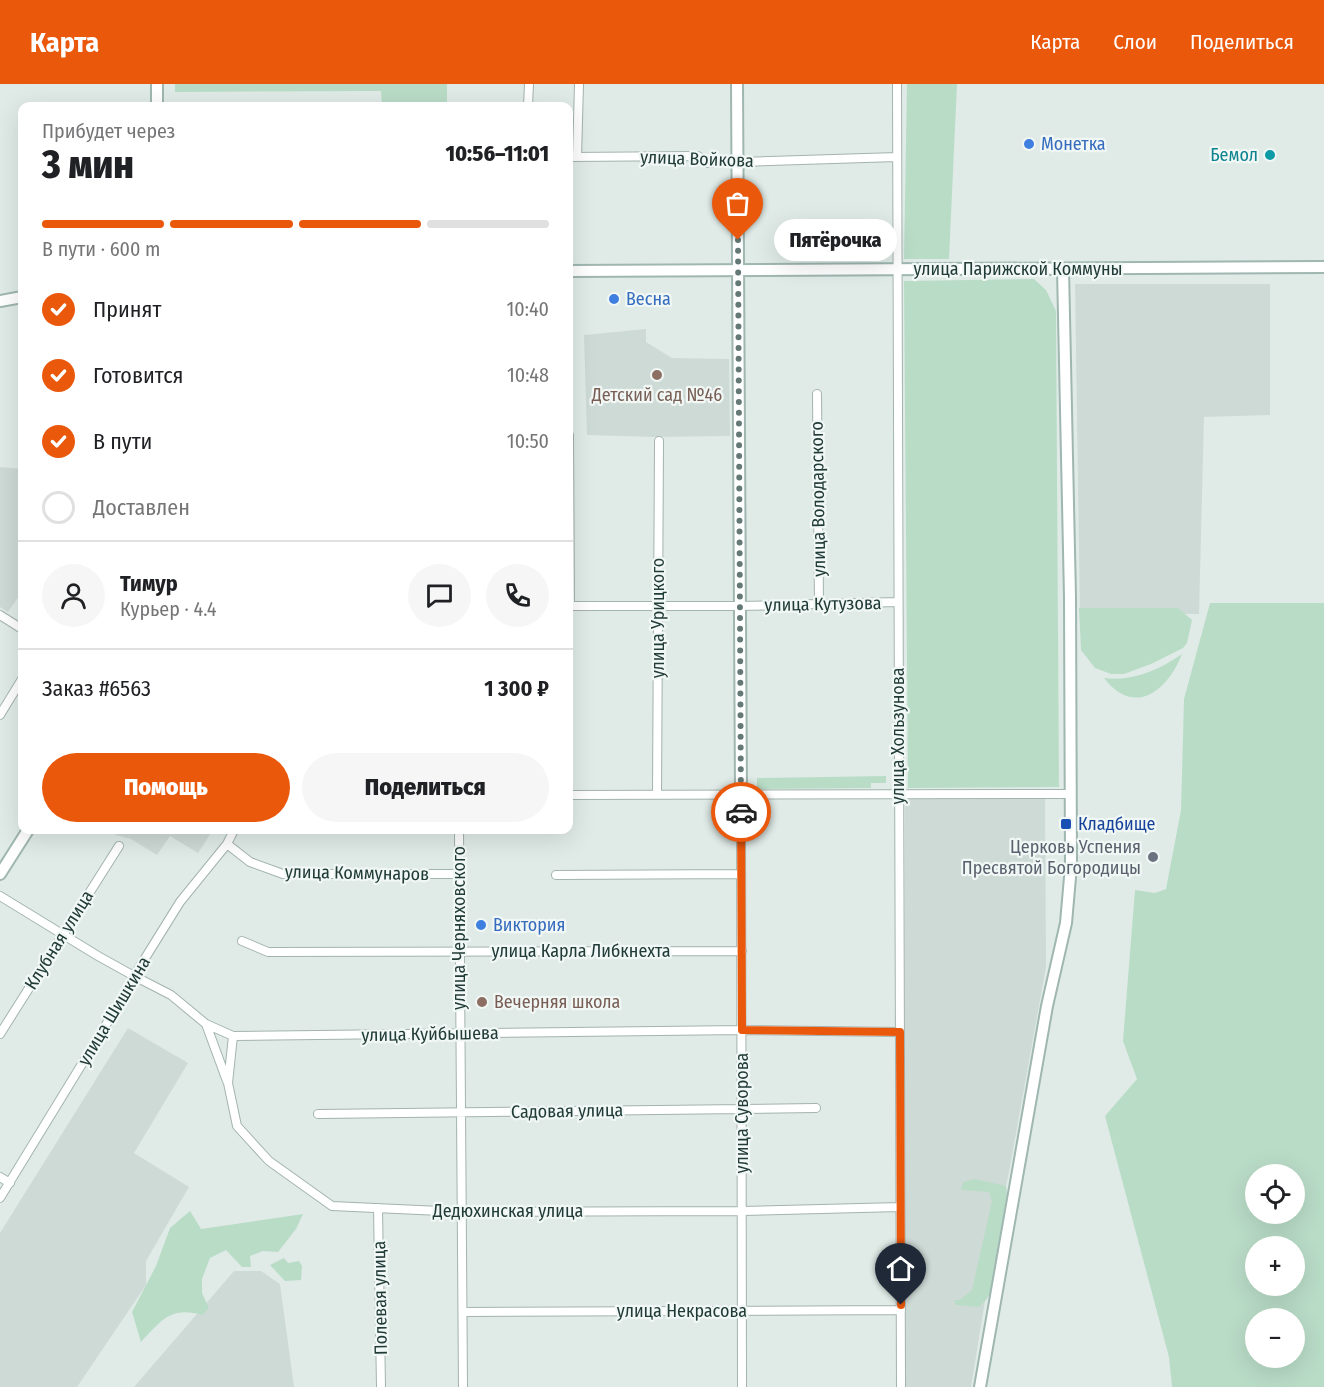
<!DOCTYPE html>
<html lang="ru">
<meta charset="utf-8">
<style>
body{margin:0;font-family:"Fira Sans Condensed",sans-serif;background:#f6f6f6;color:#202124;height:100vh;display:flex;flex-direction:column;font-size:22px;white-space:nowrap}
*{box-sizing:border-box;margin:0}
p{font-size:20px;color:#757577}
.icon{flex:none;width:33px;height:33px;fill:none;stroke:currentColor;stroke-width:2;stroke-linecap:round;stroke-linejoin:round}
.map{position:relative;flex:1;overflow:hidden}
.sheet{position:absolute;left:18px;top:18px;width:555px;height:732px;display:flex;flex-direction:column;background:#fff;border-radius:12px;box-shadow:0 6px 24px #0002}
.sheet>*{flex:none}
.tools{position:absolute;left:1245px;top:1080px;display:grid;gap:12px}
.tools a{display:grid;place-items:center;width:60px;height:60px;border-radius:50%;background:#fff;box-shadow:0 6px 24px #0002;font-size:30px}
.pin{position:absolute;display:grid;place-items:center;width:51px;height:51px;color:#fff;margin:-62px -26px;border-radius:50% 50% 50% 0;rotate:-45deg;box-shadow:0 0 6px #0007}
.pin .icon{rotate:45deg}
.courier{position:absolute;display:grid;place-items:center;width:60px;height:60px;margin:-30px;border:4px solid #ea580c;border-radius:50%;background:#fff;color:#222;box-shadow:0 2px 8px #0007}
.bubble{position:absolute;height:42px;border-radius:21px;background:#fff;box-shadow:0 6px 24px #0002;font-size:20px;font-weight:800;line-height:42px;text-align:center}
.overview em{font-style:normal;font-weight:800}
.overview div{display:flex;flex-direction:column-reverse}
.overview{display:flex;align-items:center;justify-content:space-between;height:102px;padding:0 24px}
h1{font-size:39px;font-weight:800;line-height:45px}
.bar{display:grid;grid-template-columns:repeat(4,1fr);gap:9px 6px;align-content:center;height:72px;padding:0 24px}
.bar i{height:8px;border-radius:4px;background:#e0e0e0}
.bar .selected{background:#ea580c}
.bar p{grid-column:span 4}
.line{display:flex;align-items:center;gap:15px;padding:0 24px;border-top:2px solid #e0e0e0}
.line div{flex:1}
.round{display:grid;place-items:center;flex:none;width:63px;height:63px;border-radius:32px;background:#f6f6f6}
ol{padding:0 24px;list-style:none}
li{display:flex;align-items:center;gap:18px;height:66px}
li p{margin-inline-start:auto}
li .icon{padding:6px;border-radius:50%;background:#ea580c;color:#fff;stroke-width:4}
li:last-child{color:#757577}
li i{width:33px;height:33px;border:3px solid #e0e0e0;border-radius:50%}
.primary-button{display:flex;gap:12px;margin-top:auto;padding:12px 24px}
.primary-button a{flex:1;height:69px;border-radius:36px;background:#ea580c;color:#fff;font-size:24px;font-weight:800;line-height:69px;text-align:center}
.primary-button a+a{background:#f6f6f6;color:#202124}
header{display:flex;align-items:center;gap:36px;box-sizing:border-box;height:84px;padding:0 30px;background:#ea580c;color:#fff}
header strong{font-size:28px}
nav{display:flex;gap:33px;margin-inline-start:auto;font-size:21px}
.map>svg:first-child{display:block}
</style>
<header>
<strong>Карта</strong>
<nav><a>Карта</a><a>Слои</a><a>Поделиться</a></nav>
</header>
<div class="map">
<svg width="1324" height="1303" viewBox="0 0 1324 1303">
<rect width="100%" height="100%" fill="#e0ebe7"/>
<!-- built -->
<path fill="#cedad6" d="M1075,200H1270V331L1204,333L1199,530H1080Z
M646,245V258L672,274L729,275L730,352L653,353L587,351L584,251Z
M0,383L22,385V508L8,528L0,523Z
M905,714L1045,715L1046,883L1009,1088L1006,1102L1007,1111L990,1210L985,1217L971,1303H905Z
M108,746H213L198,769L170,752L157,771L131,755L116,751Z
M128,944L188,979L134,1069L189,1103L146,1177V1201L77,1303H0V1149Z
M234,1187H261L280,1200L294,1303H134Z"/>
<!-- green -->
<path fill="#b9dcc7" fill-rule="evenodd" d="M175,0H447V22H382L381,7L175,8Z
M907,0H957L949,175H904Z
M1034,195L1046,206L1056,227L1059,703L908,704L904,197Z
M1210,519H1324V1303H1172L1169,1273L1105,1032L1137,995L1123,957L1135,806L1155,809L1166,805L1181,726L1184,615ZM1256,1090H1294V1130H1256ZM1256,1162H1294V1202H1256ZM1256,1234H1294V1274H1256Z
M1079,524H1178L1192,536L1187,559L1183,564L1151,580L1124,590H1111L1095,584L1081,566Z
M1182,570C1167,608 1134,633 1104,594C1132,598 1159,586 1182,570Z
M886,692V699H871V704L757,705V694Z
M974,1095L1006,1102L1007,1111L990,1210L985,1217L979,1223L956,1221L954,1216H960L972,1206L992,1117L989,1108L961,1106L963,1098Z
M190,1127L201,1145L303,1130L296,1145L278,1168L263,1167L250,1172L251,1183H242L226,1166L210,1174L202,1195V1209L209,1224L203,1231C170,1222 162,1236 141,1258L132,1228L156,1182L170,1144Z
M284,1174L288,1179L299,1177L302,1182L301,1196L285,1197L270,1181Z"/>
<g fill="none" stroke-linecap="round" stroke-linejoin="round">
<defs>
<path id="street" d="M897,0L901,1303
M528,22L529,0
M568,73L698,72L708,79L897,73
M577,73L579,0
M817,310L819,520
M569,351L570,522
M568,522H740L898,518
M0,531L22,545
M0,631L22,595
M741,710L742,1303
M568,711L1071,710
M657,711L659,357
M459,746L463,1303
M227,760L250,778L283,790H459
M556,791L741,790
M0,812L98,872L134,892L171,911L206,940L233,952L742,946L900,948
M242,857L268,868L742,867
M206,940L227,997
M0,950L119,762
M233,952L228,999L237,1042L269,1077L332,1122L462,1128L742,1127L900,1123
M318,1030L816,1024
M0,1093L10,1099
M0,1114L126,908L134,892L180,818L227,760L234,746
M378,1124L381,1303
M463,1228L901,1226"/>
<path id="secondary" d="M737,0L741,710
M157,22V0
M568,187L1324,183
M0,217L22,213
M0,790L28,746
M980,1303L1047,922L1066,839L1071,782L1070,513L1063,185"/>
</defs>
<!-- street casing -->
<use href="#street" stroke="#a3b3af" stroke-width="10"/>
<!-- secondary casing -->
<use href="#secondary" stroke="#9fb6b1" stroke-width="14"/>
<!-- street -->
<use href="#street" stroke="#fff" stroke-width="8"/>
<!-- secondary -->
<use href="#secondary" stroke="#fff" stroke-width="10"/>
</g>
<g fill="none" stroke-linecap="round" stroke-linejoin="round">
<!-- done -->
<path stroke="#647975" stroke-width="6" stroke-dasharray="0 10.8" d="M738,156L741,728"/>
<!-- route -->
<path stroke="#ea580c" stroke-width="8" d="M741,728L742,946L900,948L901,1221"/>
</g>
<!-- markers -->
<g fill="#3f7fe0" stroke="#f0f7f5" stroke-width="2">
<circle cx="1029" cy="60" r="6"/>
<circle cx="614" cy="215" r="6"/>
<circle cx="481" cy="841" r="6"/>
</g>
<circle fill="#0f9aa8" stroke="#f0f7f5" stroke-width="2" cx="1270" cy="71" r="6"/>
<g fill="#8d6e63" stroke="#f0f7f5" stroke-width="2">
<circle cx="657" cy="291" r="6"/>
<circle cx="482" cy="918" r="6"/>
</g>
<rect fill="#1a4fb4" stroke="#f0f7f5" stroke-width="2" x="1060" y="734" width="12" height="12" rx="3"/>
<circle fill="#6b7280" stroke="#f0f7f5" stroke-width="2" cx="1153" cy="773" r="6"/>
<g text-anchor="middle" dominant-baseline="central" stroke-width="4.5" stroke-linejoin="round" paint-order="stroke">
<!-- shop labels -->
<g font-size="18" fill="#366cbe" stroke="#f0f7f5" text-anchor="start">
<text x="1041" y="60">Монетка</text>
<text x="626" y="215">Весна</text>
<text x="493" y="841">Виктория</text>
</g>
<!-- culture labels -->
<g font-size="18" fill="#0d838f" stroke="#f0f7f5" text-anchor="end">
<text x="1258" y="71">Бемол</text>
</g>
<!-- street labels -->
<g font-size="18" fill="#213b37" stroke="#f0f7f5">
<text transform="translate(697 75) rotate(2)">улица Войкова</text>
<text x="1018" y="185">улица Парижской Коммуны</text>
<text transform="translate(818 415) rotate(-91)">улица Володарского</text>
<text transform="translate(823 520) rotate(-1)">улица Кутузова</text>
<text transform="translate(658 534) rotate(-90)">улица Урицкого</text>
<text transform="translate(898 652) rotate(-90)">улица Хользунова</text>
<text transform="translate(357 789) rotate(1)">улица Коммунаров</text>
<text transform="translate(459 844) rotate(-90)">улица Черняховского</text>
<text transform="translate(59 856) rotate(-58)">Клубная улица</text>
<text x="581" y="867">улица Карла Либкнехта</text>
<text transform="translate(114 927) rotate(-59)">улица Шишкина</text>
<text transform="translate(430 950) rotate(-1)">улица Куйбышева</text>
<text transform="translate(567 1027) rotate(-1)">Садовая улица</text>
<text transform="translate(742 1029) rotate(-90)">улица Суворова</text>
<text x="508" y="1127">Дедюхинская улица</text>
<text transform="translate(380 1214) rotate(-91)">Полевая улица</text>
<text x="682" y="1227">улица Некрасова</text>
</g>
<!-- education labels -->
<g font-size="18" fill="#785e54" stroke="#f0f7f5">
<text x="657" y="311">Детский сад №46</text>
<text x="494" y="918" text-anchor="start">Вечерняя школа</text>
</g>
<!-- transit labels -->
<g font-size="18" fill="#164399" stroke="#f0f7f5" text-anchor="start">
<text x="1078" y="740">Кладбище</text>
</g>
<!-- worship labels -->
<g font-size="18" fill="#5b616d" stroke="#f0f7f5" text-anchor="end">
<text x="1141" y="763">Церковь Успения<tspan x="1141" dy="21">Пресвятой Богородицы</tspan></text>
</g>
</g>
</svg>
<div class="tools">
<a><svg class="icon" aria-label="locate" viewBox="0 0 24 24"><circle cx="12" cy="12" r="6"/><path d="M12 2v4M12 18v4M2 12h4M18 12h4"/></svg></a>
<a>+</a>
<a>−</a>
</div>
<div class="pin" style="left:738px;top:156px;background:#ea580c"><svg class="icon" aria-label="bag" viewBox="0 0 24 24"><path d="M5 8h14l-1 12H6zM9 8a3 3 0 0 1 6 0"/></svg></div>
<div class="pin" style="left:901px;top:1221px;background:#1f2937"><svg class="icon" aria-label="home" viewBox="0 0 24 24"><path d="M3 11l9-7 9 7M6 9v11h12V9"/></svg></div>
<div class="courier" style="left:741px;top:728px"><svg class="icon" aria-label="car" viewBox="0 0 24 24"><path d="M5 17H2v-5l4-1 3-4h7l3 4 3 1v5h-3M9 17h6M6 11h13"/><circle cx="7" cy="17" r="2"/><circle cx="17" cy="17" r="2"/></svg></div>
<div class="bubble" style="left:774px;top:135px;width:123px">Пятёрочка</div>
<section class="sheet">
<div class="overview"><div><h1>3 мин</h1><p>Прибудет через</p></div><em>10:56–11:01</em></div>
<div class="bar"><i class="selected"></i><i class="selected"></i><i class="selected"></i><i></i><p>В пути · 600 m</p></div>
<ol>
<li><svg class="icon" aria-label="check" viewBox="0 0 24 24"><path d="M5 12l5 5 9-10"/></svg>Принят<p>10:40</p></li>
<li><svg class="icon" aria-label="check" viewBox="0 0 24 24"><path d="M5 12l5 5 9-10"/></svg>Готовится<p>10:48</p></li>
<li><svg class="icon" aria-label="check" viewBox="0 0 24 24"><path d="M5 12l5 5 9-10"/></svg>В пути<p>10:50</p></li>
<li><i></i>Доставлен</li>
</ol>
<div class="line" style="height:108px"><a class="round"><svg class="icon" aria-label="person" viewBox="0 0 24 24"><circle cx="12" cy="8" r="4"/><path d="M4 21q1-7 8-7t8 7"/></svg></a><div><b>Тимур</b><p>Курьер · 4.4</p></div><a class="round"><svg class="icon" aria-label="chat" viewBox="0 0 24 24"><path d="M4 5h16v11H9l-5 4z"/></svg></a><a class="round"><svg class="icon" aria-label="phone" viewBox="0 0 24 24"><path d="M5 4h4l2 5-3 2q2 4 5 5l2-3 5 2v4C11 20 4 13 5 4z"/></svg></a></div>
<div class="line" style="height:78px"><div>Заказ #6563</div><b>1 300 ₽</b></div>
<div class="primary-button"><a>Помощь</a><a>Поделиться</a></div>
</section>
</div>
